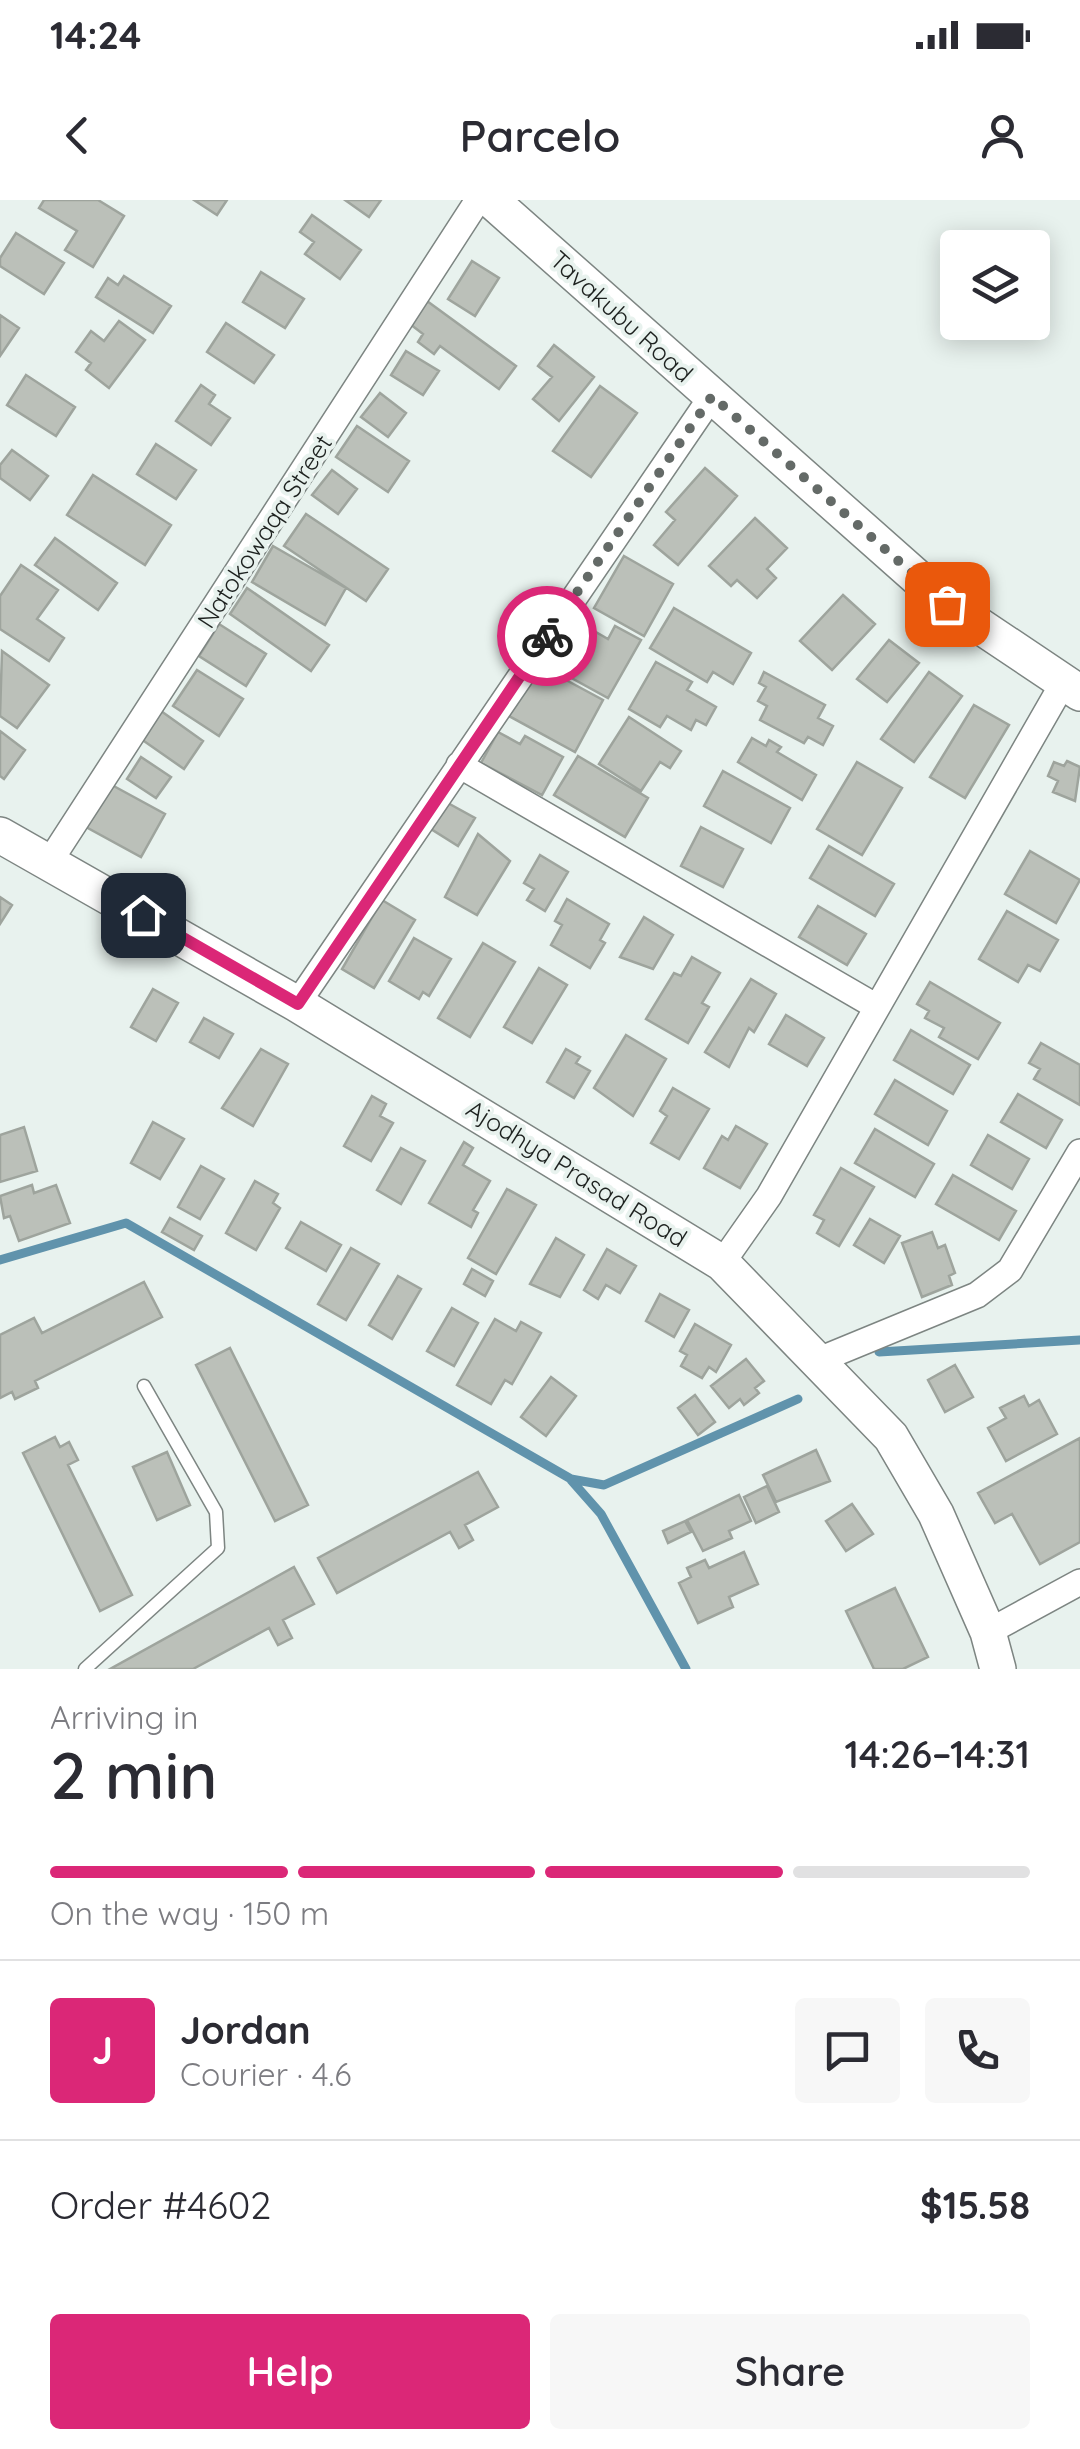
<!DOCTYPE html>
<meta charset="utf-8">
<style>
body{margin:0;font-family:Quicksand,sans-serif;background:#f7f7f7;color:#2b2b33;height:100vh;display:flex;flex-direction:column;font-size:38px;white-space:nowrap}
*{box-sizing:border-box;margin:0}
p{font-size:32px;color:#7c7c81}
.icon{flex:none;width:55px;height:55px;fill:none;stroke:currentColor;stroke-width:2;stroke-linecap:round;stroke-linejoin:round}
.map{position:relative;height:1469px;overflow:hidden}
.drawer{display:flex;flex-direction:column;background:#fff;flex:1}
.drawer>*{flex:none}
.buttons{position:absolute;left:940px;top:30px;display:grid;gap:20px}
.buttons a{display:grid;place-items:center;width:110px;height:110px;border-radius:10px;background:#fff;box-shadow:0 5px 25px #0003;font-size:50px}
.pin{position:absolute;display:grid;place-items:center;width:85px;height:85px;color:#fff;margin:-42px;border-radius:20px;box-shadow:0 5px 15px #0006}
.courier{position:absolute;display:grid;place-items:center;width:100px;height:100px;margin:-50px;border:8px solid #db2777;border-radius:50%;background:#fff;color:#222;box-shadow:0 2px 12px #0007}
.head em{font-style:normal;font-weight:600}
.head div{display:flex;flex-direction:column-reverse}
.head{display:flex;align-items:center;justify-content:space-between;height:170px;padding:0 50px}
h1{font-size:65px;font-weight:600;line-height:75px}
.bar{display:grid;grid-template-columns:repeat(4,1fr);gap:15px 10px;align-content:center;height:120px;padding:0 50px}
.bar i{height:12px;border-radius:8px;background:#e1e1e2}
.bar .current{background:#db2777}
.bar p{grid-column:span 4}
.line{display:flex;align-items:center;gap:25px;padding:0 50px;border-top:2px solid #e1e1e2}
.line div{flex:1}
.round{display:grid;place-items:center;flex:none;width:105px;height:105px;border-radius:10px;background:#f7f7f7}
.cta{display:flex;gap:20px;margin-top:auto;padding:20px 50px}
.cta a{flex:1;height:115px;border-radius:10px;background:#db2777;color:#fff;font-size:40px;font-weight:600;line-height:115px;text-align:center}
.cta a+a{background:#f7f7f7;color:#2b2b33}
.status{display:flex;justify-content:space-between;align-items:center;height:70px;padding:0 50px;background:#fff;direction:ltr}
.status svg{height:28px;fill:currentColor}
header{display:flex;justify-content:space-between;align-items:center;height:130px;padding:0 50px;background:#fff;font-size:45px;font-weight:600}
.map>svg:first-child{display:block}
</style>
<div class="status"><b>14:24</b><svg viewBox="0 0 49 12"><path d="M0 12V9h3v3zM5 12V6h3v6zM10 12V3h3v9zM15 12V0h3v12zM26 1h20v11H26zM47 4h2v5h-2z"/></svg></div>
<header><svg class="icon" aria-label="back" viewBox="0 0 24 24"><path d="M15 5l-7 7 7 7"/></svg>Parcelo<svg class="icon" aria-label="person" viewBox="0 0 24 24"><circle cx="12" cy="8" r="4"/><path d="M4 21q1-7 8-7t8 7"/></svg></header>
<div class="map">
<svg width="1080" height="1469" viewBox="0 0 1080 1469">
<rect width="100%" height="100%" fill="#e8f2ee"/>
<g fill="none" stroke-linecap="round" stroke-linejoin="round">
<!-- stream -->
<path stroke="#6093ac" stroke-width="9" d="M0,1060L126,1023L571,1279L604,1285L798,1199
M879,1152L1080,1140
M571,1280L601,1314L686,1469"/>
</g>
<!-- building -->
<path fill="#bbc0b9" stroke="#9ea49d" stroke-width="2.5" d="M44,0H98L124,16L93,67L65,50L77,31L39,8Z
M194,0H227L217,15Z
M345,0H381L369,17Z
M312,15L361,50L340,79L305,54L314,42L300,32Z
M16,33L64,63L44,94L0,66V58Z
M472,61L499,78L475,116L448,99Z
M261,72L304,99L285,128L243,102Z
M124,76L171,106L153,133L96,97L108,78L118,85Z
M427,101L516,166L499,189L440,146L434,154L418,142L423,134L410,124Z
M0,115L19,128L0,156Z
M119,121L145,140L109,188L86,170L91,163L76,152L91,131L104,141Z
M226,123L274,155L254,183L207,152Z
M554,145L594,177L559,221L533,199L552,177L538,166Z
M406,151L439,171L423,195L391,175Z
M26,175L75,207L56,236L7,205Z
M201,185L215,195L209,204L230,218L211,245L176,221Z
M600,186L637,213L591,277L553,251Z
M380,193L406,213L388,237L361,217Z
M357,226L409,261L388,292L336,257Z
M156,244L196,270L176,299L137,274Z
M12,250L48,276L30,300L0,278V265Z
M705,268L737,296L678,365L654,345L675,320L666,312Z
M332,270L357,289L338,314L312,295Z
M93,275L171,325L145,365L67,315Z
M306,314L388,369L366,401L284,346Z
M755,318L787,348L767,369L776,378L757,398L737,380L731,386L709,366Z
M55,338L117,383L98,410L35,365Z
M273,346L346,388L325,425L252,382Z
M624,356L673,384L644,436L594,408Z
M21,365L58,390L37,419L64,438L49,461L0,429V396Z
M247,388L329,445L311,471L230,414Z
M843,395L875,424L832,470L800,441Z
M674,408L751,453L733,484L713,472L707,482L650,448Z
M219,424L266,454L246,486L199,456Z
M582,424L608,439L615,426L641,440L608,498L557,470Z
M889,440L919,463L887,502L857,479Z
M2,451L49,485L17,528L0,516Z
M656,462L692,482L687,490L716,507L706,525L696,520L691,530L667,516L660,527L629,509Z
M540,466L603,500L575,552L507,515Z
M197,470L243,499L219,536L173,506Z
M764,472L825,505L818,518L833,526L823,545L808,537L804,543L760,520L767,506L758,501L766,487L759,483Z
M929,472L962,496L914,562L881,539Z
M974,505L1009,525L965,598L930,577Z
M161,511L203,541L184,569L141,539Z
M629,517L681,551L670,568L660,562L641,591L599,564Z
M0,531L25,550L4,579L0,576Z
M498,532L520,544L525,536L563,557L542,595L481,563Z
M752,538L766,546L769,540L781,547L777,552L816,575L802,600L738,562Z
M578,556L648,598L625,637L554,595Z
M141,557L171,577L156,598L127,579Z
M1067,561L1080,567L1075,601L1053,592L1058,581L1048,576L1054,562L1064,566Z
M857,562L902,588L862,655L817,629Z
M723,571L790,608L771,643L704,606Z
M110,584L165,614L141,657L86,627Z
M446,602L475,618L458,646L431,629Z
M701,627L743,649L723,687L681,666Z
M478,634L510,661L477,715L445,697Z
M829,646L894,684L875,716L810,678Z
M1030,651L1080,680L1056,723L1005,694Z
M540,655L568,672L545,711L527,700L534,689L524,683Z
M0,697L12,705L0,724Z
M567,699L609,724L600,740L605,743L590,768L551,745L562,725L555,721Z
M382,700L415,720L374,788L342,769Z
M818,706L866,734L847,765L799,737Z
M1007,711L1058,740L1040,771L1028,765L1018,782L979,759Z
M644,717L673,735L653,769L620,757Z
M414,738L451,759L429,796L423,792L419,799L389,781Z
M483,743L515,762L470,837L438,818Z
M692,757L720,773L702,803L709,807L688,843L646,819L674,773L681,776Z
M539,768L567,785L532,843L504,827Z
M751,779L776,794L754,832L749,828L729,867L705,852Z
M930,782L1000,823L978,859L939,837L944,828L925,818L929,811L917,804Z
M153,789L178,803L156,841L131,827Z
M786,815L824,838L807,866L769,844Z
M204,818L233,834L219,858L190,842Z
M911,830L970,865L953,894L894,860Z
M626,835L666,859L633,916L594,888Z
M1041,843L1080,865V905L1034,879L1040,869L1029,863Z
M261,849L288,864L253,926L222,908Z
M566,849L580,857L576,863L590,871L574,898L547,882Z
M895,880L947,911L928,945L875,914Z
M673,888L709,909L679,959L651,943L667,916L660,911Z
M1018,894L1062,920L1046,948L1001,922Z
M372,896L386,904L380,916L393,923L371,961L344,946Z
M153,922L184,939L160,979L131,963Z
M736,926L767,944L740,988L704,968L722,936L728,940Z
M24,927L37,971L0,982V935Z
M875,929L934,964L915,997L855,963Z
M988,935L1029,959L1012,989L971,965Z
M464,942L473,948L463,965L490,981L473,1010L478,1013L471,1027L429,1003Z
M401,948L425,961L401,1004L377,990Z
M201,966L224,979L200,1019L178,1007Z
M841,968L874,987L839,1046L817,1033L824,1020L814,1015Z
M953,975L1016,1011L999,1040L936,1004Z
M255,981L278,994L273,1003L280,1008L256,1050L226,1033Z
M32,985L34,993L56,985L70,1023L19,1041L10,1016L4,1018L0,996Z
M507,989L536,1005L496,1074L468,1058Z
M170,1018L202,1036L194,1050L162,1032Z
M870,1019L900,1036L884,1063L854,1045Z
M301,1022L341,1045L326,1071L286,1048Z
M932,1032L938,1048L945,1045L955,1073L949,1076L952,1085L922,1097L902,1043Z
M556,1038L584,1055L560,1097L530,1084Z
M351,1048L379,1064L346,1120L318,1104Z
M607,1049L636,1066L620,1093L606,1085L598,1099L584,1090Z
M472,1069L493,1081L485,1096L464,1084Z
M398,1076L421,1089L392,1139L369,1125Z
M144,1082L162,1117L35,1181L38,1188L15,1199L12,1192L0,1198V1135L34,1118L42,1133Z
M660,1094L689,1110L674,1137L646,1121Z
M452,1108L478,1123L454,1166L427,1151Z
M495,1119L516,1131L521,1122L541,1133L512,1184L505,1180L491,1204L457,1185Z
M695,1124L731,1145L716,1172L709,1167L702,1178L681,1166L687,1155L680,1151Z
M230,1148L308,1305L275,1321L196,1165Z
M746,1159L764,1181L755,1188L759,1193L744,1205L740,1199L729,1208L711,1186Z
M955,1165L973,1197L945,1212L928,1180Z
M551,1177L576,1196L546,1236L521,1217Z
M695,1195L715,1222L698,1235L678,1208Z
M1024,1196L1029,1206L1039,1200L1057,1234L1006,1261L988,1228L1006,1218L1000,1208Z
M55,1237L60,1247L69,1242L78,1260L68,1265L132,1395L100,1411L23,1253Z
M1080,1238V1342L1040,1364L1012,1314L995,1323L978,1293Z
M816,1250L830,1281L776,1302L763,1275Z
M167,1252L190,1305L157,1320L133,1267Z
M478,1272L498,1307L465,1325L473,1340L459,1348L450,1332L337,1393L318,1358Z
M767,1286L779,1312L756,1323L744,1297Z
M739,1295L751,1321L729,1331L732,1338L703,1351L687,1320Z
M852,1304L873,1334L846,1351L826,1321Z
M685,1321L691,1332L668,1343L663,1331Z
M744,1352L758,1384L729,1397L733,1407L698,1423L679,1383L691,1377L687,1368L705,1360L709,1368Z
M294,1367L314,1404L283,1420L292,1438L278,1445L269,1428L193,1469H110Z
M895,1388L928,1457L903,1469H874L846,1411Z"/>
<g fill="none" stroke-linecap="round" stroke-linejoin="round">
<defs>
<path id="lane" d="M85,1469L218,1348L216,1312L144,1186"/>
<path id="street" d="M459,565L877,807
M50,661L478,0
M297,804L712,196
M722,1063L769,996L1062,485
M819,1160L977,1095L1010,1070L1080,952
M988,1432L1080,1382"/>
<path id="secondary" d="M491,0L947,404L1080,493
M0,635L297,804L722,1063L891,1237L936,1314L988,1432L998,1469"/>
</defs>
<!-- lane casing -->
<use href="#lane" stroke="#7d8582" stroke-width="15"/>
<!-- street casing -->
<use href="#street" stroke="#7d8582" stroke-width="28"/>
<!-- secondary casing -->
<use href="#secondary" stroke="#7d8582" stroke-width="38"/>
<!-- lane -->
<use href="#lane" stroke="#fff" stroke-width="12"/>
<!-- street -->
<use href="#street" stroke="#fff" stroke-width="25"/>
<!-- secondary -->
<use href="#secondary" stroke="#fff" stroke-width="35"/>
</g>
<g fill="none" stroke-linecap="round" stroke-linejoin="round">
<!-- done -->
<path stroke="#646a67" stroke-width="10" stroke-dasharray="0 18" d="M547,436L712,196L947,404"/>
<!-- route -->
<path stroke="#db2777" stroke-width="12" d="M143,715L298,804L547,436"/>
</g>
<g text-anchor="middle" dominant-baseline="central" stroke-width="8" stroke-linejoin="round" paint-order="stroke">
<!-- street labels -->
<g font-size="25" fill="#1d211f" stroke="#e8f2ee">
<text transform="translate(622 116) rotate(42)">Tavakubu Road</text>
<text transform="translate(264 331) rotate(-57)">Natokowaqa Street</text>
<text transform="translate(577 973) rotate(32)">Ajodhya Prasad Road</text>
</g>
</g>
</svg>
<div class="buttons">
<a><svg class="icon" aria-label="layers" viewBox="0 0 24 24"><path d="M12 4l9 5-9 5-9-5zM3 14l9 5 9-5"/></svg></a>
</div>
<div class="pin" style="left:947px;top:404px;background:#ea580c"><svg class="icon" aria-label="bag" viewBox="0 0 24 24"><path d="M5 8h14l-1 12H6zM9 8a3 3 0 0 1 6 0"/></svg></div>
<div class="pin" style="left:143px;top:715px;background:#1f2937"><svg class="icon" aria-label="home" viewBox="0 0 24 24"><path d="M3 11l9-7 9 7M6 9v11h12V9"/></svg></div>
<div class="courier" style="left:547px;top:436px"><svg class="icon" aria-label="bike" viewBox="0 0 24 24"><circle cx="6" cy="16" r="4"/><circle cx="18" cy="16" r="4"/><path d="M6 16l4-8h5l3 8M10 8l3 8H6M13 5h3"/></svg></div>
</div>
<section class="drawer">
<div class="head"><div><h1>2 min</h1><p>Arriving in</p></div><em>14:26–14:31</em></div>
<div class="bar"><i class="current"></i><i class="current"></i><i class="current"></i><i></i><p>On the way · 150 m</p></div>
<div class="line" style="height:180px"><b class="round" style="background:#db2777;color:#fff">J</b><div><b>Jordan</b><p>Courier · 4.6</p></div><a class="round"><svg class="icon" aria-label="chat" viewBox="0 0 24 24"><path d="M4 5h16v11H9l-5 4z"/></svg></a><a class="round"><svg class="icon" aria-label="phone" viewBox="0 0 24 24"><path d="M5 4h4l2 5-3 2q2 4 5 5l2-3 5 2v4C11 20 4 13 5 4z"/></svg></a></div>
<div class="line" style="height:130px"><div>Order #4602</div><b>$15.58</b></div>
<div class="cta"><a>Help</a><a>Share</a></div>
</section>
